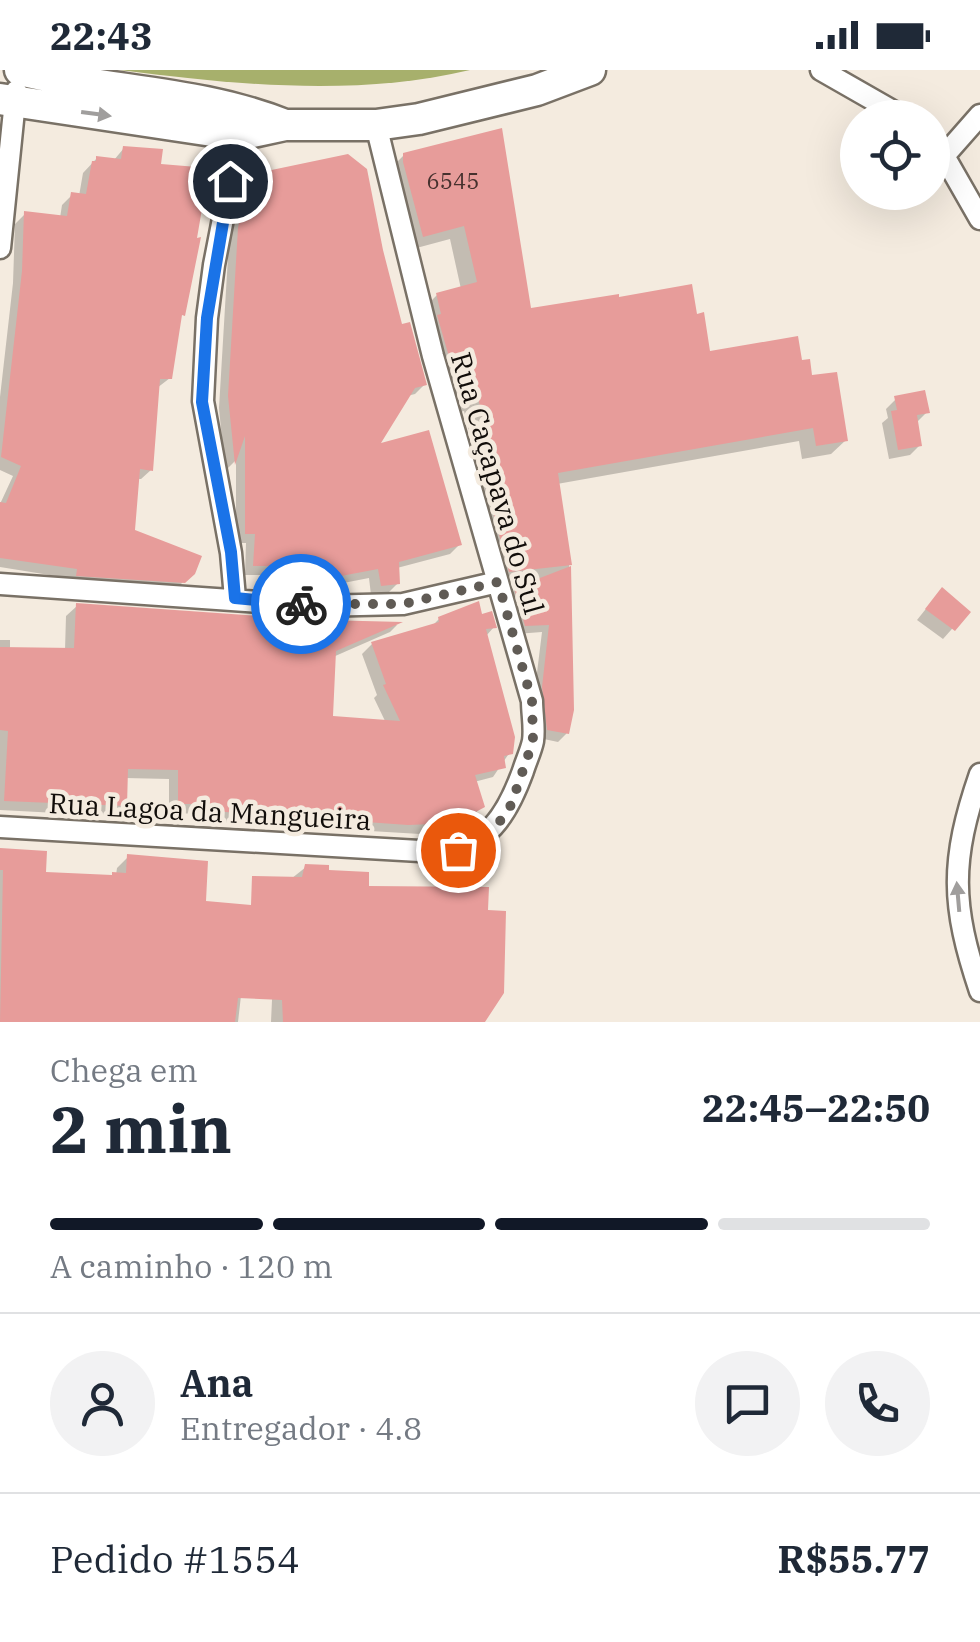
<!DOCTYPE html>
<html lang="pt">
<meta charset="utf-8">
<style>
body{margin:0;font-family:"IBM Plex Serif",serif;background:#f2f2f3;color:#1f2937;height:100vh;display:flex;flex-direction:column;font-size:38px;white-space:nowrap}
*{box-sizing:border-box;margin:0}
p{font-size:32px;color:#747a83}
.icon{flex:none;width:55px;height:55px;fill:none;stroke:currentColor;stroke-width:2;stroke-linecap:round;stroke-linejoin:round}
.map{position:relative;height:952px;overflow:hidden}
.side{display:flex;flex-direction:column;background:#fff;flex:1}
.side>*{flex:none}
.fabs{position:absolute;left:840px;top:30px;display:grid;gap:20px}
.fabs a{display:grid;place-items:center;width:110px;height:110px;border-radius:50%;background:#fff;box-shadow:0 10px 40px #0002;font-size:50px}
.pin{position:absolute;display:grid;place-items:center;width:85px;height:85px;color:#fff;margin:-42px;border:5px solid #fff;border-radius:50%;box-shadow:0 2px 10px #0007}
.courier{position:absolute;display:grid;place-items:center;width:100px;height:100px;margin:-50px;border:8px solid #1a73e8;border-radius:50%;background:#fff;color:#222;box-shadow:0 2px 12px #0007}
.overview em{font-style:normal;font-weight:700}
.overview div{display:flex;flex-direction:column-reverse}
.overview{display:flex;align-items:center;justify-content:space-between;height:170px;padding:0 50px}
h1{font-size:65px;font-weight:700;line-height:75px}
.bar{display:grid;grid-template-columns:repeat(4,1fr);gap:15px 10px;align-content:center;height:120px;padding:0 50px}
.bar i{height:12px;border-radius:8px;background:#e0e1e3}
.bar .active{background:#111827}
.bar p{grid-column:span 4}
.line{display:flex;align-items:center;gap:25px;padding:0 50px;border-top:2px solid #e0e1e3}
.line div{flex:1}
.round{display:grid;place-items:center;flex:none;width:105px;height:105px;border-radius:52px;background:#f2f2f3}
.status{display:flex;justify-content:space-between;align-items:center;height:70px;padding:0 50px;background:#fff;direction:ltr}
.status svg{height:28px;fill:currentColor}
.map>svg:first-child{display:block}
</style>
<div class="status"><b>22:43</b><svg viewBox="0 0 49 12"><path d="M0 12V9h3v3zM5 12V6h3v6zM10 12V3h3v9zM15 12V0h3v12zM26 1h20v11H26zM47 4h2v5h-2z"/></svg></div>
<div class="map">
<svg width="980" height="952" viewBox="0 0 980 952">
<rect width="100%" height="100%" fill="#f4ebdf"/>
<!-- forest -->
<path fill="#a7b06c" d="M120,0H470C356,27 236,15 120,0Z"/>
<!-- shadow -->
<path fill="#0003" d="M500,61L529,240L695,247L708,284L800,293L846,370L831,384L802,389L799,371L557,414L569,495L572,640L567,663L558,672L539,668L534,627L542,562L516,564L506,529L515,520L534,511L495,515L473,432L484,422L464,341L448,345L423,239L437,225L461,219L450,169L409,180L389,100L404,85Z
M124,78L159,96L179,248L170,308L157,318L151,400L141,409H137L133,462L193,502L173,522L68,515V508L0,497V434L13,406L0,400V327L13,213L15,154L25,144L60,148L62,135L72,125L79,126L83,103L97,88L114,90Z
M249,116L400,257L424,315L415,324L407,326L375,377L460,474L450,484L397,498L398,513L388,523L371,525L369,508L333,515L328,519L286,520L287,505H245L246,473H236V390L225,401L219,338L229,170L238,126Z
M896,329L927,342L917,352L919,376L910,385L889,389L882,353L888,348L886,339Z
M933,530L967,542L943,569L917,550Z
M77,536L313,565L324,552L397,555L390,562L333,587L331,649L386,653L374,628L377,625L362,584L372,574L432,556L439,549L481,547L494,557L486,566L510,682L493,707L474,712L483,736L472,746L457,754L455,748L420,764L203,751V744L169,743V709L125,708L124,735L114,746L0,740V570H10V579L65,580L66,546Z
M0,781L44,804L111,808L116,805L117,798L128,787L204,834L251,838L238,952H0Z
M306,797L366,819L482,952H271L277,820Z"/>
<!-- building -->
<path fill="#e79c9a" d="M502,58L531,238L619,224V227L692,214L697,244L704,242L710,281L798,266L802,290L810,289L812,305L837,302L848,371L816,376L813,358L558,403L572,495L509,502L486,415L499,412L478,328L462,332L437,245L441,244L436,223L477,212L464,156L423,167L403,92V83Z
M123,76L163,79L161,94L209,98L197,168L201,167L185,246L182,245L172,309H160L153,401L140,399L135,460L202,486L195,504L185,513L76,506L77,499L0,488V432L6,433L21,396L1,387L22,201L24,141L67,146L71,122L86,124L92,91H96V86L121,89Z
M348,84L367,99L383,180L402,254L410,252L427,315L415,318L381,373L429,360L462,475L399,492L400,514L381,516L378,499L341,506V510L295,511V496H253L255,464H245V366L235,395L228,326L238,158L247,114L262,102Z
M925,320L930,343L917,345L922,376L898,380L891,341L897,340L894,326Z
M571,496L574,640L569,664L547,660L542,617L549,555L525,556L514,518Z
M942,517L971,542L955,561L925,539Z
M479,531L482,544L492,541L497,558L486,559L515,667L513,684L504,686L506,698L475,705L485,737L468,746L465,740L432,754L408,755L212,741V734H178V700L128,699L127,736L4,731L8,661L0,660V577L74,578L76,533L272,547V558L322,564L323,550L403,552L336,581L333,646L400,651L383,615L386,614L371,572L439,552L438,547Z
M0,778L47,781L46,802L112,805V802L126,803L127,784L208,791L206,831L251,835L252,806L302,807L305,794L329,795V800L369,802V816L489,817L488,840L506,841L504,923L485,952H283L282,930L238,928L235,952H0L3,800H0Z"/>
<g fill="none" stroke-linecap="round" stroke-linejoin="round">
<defs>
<path id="minor" d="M821,0L905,48
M932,72L944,86L980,149
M944,86L980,45
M0,178L16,21
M0,514L317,536L403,534L498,512
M235,528L231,483L203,331L207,248L214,195L241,56
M980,704C950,791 951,835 980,921
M0,757L437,782C488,777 507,745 523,701C526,691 531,681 533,671C535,658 532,644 532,631L433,286L376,55"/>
<path id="secondary" d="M20,0C107,22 201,21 285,55
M0,29L239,65L285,55H376L419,49L537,20L590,0"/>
</defs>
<!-- minor casing -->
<use href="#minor" stroke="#797166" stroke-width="25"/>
<!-- secondary casing -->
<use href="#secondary" stroke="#797166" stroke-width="35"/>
<!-- minor -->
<use href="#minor" stroke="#fff" stroke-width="20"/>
<!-- secondary -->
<use href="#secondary" stroke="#fff" stroke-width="30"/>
</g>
<!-- one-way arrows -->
<defs><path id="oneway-solid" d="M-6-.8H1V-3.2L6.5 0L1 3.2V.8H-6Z" transform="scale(2.5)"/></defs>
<g fill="#a09e9d">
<use href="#oneway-solid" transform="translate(96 44) rotate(8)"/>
<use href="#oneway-solid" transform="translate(958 827) rotate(-95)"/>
</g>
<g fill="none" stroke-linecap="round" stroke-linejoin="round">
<!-- done -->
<path stroke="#605b55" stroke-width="10" stroke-dasharray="0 18" d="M301,534H403L498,512L532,631L533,671L511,735L498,754L458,780"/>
<!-- route -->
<path stroke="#1a73e8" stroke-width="12" d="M230,111L207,248L202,332L231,482L235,528L301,534"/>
</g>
<g text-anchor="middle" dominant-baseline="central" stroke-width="9" stroke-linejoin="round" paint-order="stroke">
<!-- number labels -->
<g font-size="22" fill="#46312e">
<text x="453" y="110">6545</text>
</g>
<!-- street labels -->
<g font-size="28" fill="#110d0a" stroke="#f4ebdf">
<text transform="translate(498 413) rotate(74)">Rua Caçapava do Sul</text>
<text transform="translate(210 741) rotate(3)">Rua Lagoa da Mangueira</text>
</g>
</g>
</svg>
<div class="fabs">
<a><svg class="icon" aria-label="locate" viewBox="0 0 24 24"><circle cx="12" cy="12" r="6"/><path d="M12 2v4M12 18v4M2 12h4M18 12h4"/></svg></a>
</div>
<div class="pin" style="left:458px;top:780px;background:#ea580c"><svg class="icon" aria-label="bag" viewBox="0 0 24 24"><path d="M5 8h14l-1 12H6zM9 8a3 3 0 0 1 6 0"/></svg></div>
<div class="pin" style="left:230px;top:111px;background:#1f2937"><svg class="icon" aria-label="home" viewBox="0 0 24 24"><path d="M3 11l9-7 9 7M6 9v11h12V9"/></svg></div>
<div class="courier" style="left:301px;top:534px"><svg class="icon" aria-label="bike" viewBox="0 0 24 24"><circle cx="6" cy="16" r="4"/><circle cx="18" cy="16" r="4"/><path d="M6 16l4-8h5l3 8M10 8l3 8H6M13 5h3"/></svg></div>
</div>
<section class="side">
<div class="overview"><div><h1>2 min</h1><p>Chega em</p></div><em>22:45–22:50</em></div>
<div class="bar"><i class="active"></i><i class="active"></i><i class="active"></i><i></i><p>A caminho · 120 m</p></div>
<div class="line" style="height:180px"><a class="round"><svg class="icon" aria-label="person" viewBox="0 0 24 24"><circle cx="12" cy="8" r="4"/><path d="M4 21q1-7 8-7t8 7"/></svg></a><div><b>Ana</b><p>Entregador · 4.8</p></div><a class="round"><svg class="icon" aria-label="chat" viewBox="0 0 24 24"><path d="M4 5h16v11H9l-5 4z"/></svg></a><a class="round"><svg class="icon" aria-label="phone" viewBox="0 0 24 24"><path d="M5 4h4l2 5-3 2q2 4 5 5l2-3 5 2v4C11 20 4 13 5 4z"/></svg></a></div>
<div class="line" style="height:130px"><div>Pedido #1554</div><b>R$55.77</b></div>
</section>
